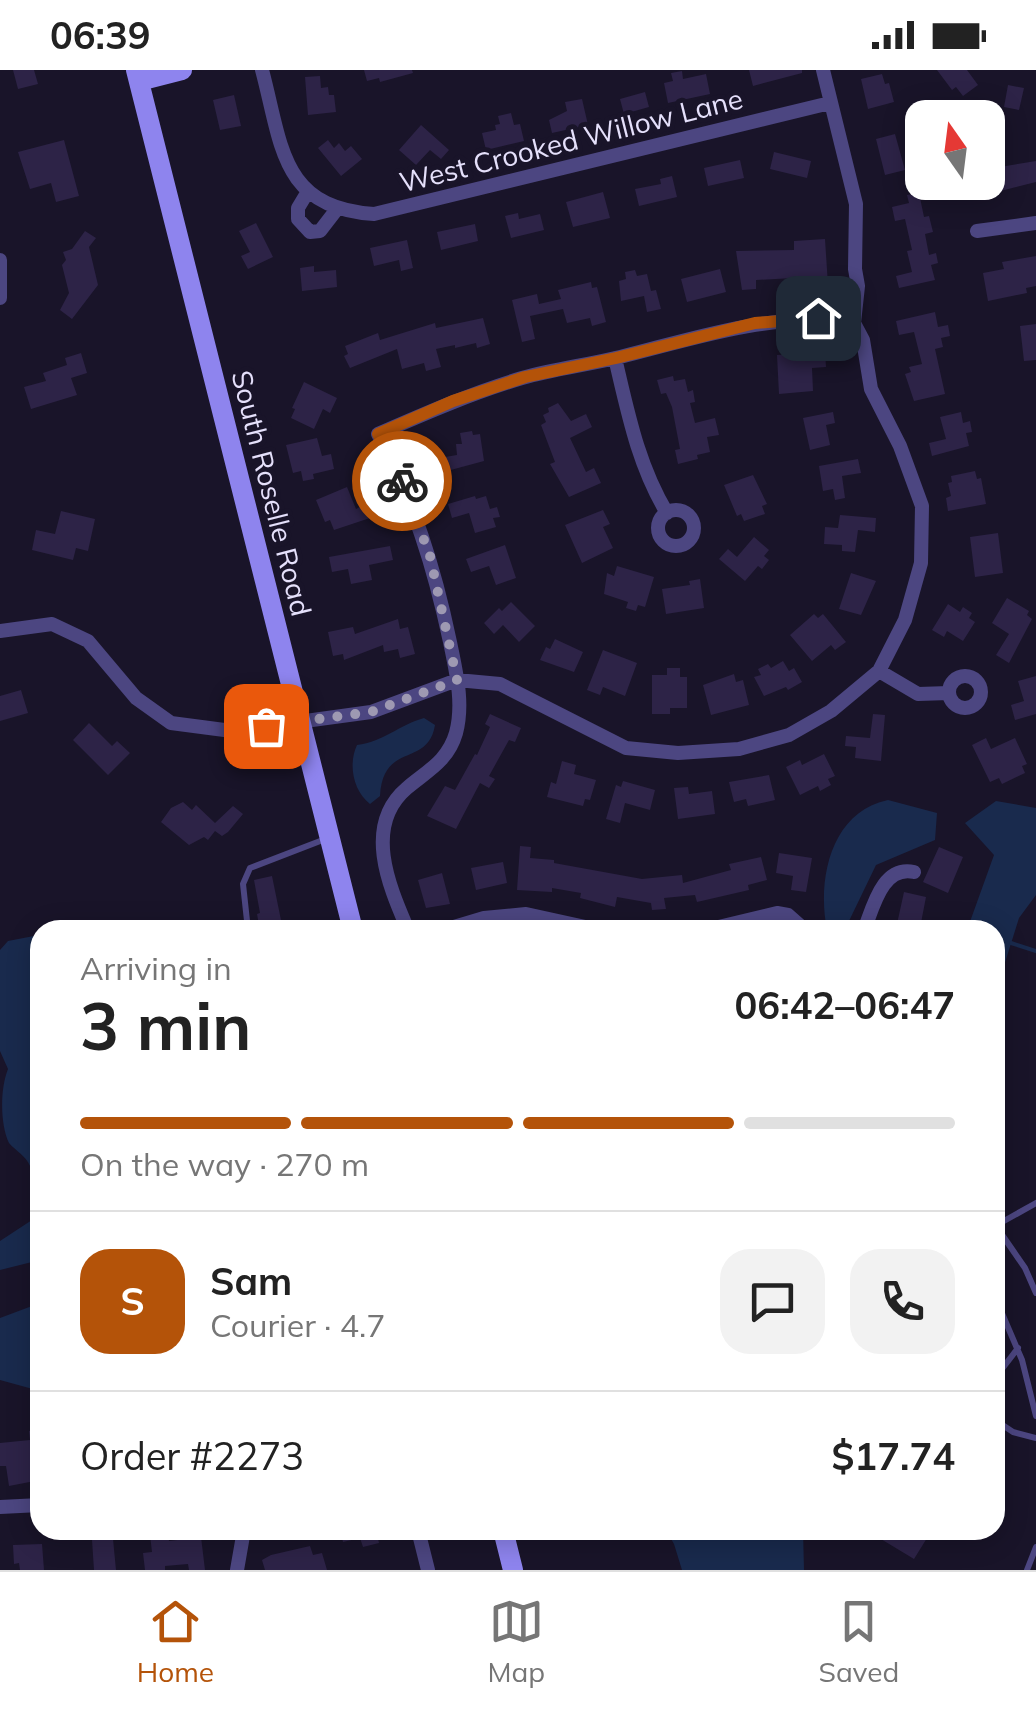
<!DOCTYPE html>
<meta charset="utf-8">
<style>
body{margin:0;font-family:Mulish,sans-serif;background:#f2f2f2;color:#222;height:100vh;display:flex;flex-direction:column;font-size:38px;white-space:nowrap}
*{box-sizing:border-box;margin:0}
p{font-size:32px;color:#767676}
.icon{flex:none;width:55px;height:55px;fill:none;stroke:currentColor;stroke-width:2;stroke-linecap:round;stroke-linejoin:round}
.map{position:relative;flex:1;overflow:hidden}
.drawer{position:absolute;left:30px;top:850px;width:975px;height:620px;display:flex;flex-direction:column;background:#fff;border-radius:30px;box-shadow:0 5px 25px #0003}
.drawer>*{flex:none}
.needle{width:65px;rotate:346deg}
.buttons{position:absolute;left:905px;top:30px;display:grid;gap:20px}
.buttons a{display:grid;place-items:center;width:100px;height:100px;border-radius:20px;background:#fff;box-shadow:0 5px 25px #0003;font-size:50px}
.pin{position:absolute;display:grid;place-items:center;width:85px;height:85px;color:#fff;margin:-42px;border-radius:20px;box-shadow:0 5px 15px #0006}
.courier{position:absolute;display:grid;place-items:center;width:100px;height:100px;margin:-50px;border:8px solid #b45309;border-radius:50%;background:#fff;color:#222;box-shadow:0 2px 12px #0007}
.overview em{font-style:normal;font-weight:700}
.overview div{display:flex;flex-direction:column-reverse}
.overview{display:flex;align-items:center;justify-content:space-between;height:170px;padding:0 50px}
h1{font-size:65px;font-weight:700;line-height:75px}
.bar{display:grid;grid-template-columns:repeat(4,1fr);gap:15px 10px;align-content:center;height:120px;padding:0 50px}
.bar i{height:12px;border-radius:8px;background:#e0e0e0}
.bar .on{background:#b45309}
.bar p{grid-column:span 4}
.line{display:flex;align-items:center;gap:25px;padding:0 50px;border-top:2px solid #e0e0e0}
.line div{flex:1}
.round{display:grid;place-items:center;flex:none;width:105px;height:105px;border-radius:30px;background:#f2f2f2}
.status{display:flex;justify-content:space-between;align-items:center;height:70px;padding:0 50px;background:#fff;direction:ltr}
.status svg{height:28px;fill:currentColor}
.tabs{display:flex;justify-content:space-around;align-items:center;height:140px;border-top:2px solid #e0e0e0;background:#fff;font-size:28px;color:#767676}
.tabs a{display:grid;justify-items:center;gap:5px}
.tabs .on{color:#b45309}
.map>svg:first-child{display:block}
</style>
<div class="status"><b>06:39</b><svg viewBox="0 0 49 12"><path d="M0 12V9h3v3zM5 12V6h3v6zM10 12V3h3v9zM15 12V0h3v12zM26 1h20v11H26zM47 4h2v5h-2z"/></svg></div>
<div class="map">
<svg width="1036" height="1500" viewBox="0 0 1036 1500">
<rect width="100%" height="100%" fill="#191429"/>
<!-- water -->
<path fill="#192a4d" d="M424,648L435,655C428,698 383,671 380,726L370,734C353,721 348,694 357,675C383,672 399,655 424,648Z
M888,730L937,743L935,770L876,795L849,851L839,860H827C817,811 830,742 888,730Z
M996,731L1036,738V825L1019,848L1002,902L995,908V860H967L994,785L965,753Z
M39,865L40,1190L0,1200V1171L32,1150C36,1133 38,1112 30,1096C26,1086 16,1081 9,1073C0,1054 0,1019 8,999L0,981V880L8,871Z
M40,1233V1321L0,1310V1248Z
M666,1460H803L804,1500H682L674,1474Z"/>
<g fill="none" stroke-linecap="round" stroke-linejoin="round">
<!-- stream -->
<path stroke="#192a4d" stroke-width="4" d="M1011,873L1036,881"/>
</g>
<!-- building -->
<path fill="#2d2347" d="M13,0H34L38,14L18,19Z
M364,0H412L413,3L380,12L379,8L367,11Z
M749,0H802V3L753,16Z
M937,0H967L978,15L963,26L956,17L952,20Z
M682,1L683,9L706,4L710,24L668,33L664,13L673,11L671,3Z
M882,4L885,14L889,13L894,32L868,39L861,9Z
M320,6L321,18L328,17L329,25H334L336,42L308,45L305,7Z
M1008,15L1024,18L1019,40L1004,37Z
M645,22L649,37L624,44L620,29Z
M234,25L241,56L220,60L213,30Z
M582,29L588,55L552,63L549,50L567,41L565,32Z
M511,43L514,55L520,54L524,71L486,80L482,63L496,60L495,55L500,54L498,46Z
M421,55L449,80L441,89L430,80L416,95L399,80Z
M895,64L905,100L885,105L876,69Z
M64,70L79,126L56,132L51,113L30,119L18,82Z
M328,70L334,78L339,73L345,81L351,76L362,89L341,106L318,78Z
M774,82L811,91L807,108L770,99Z
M740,90L744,108L708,116L704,98Z
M1036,91V112L989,124L988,96L1000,94V97Z
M672,106L677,127L639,136L635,119L661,114L660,109Z
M603,122L610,148L573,157L566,132Z
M919,123L924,147L929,146L933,162L925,164L929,185L936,183L938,193L931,195L935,210L899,218L896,206L912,202L907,181L912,180L905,149L895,151L892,137L909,133L907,125Z
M518,143L519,149L540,144L544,160L511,168L505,146Z
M256,153L273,187L248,199L241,186L250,182L239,161Z
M475,154L478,171L441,180L437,162Z
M85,161L96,168L89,177L98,215L72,249L60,240L69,223L62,195L66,190L63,182L72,179Z
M825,169L828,215H812V207L756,210V219L742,220L736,181L794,180V171Z
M407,170L413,198L401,201L399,190L374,196L370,178Z
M1036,186V216L1026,218L1027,223L988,231L983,203L1004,199L1002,192Z
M314,196V202L336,200L337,217L302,221L300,198Z
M720,199L726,222L687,232L681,209Z
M635,200L637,206L647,204L651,221L656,220L661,239L647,242L644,226L621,231L619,211L626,209L625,202Z
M591,212L592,218L597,217L606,252L592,256L590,248L567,253L563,239L530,246L535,269L522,272L512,230L537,224L539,234L561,229L558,220Z
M935,242L938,257L948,255L950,266L941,268L943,277L935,279L945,324L914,331L905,304L911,302L909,297L922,294L914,262L899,265L896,251Z
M483,248L490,274L477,278L476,273L455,278V275L436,279L441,297L426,301L424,293L402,299L397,279L350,298L344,286L348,284L345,276L378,263L380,270L435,253L436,258Z
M1036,254V290L1024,291L1020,256Z
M825,282L826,297L812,298L813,321L779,324L777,285Z
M81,283L87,303L71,308L77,325L31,339L24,317L46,311L43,303L67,295L65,288Z
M673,306L674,311L685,309L688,322L693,320L695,332L690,333L695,353L715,348L719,365L707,367L710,382L697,385L698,389L678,394L675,380L680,379L672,337L666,323L661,324L657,310Z
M304,312L337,328L330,343L323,339L314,359L291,348L295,339L292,338Z
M558,333L571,351L586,344L592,357L570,368L586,402L594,398L601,413L569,427L550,394L555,392L541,355L546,352L543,345L549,342L548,338Z
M833,342L835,353L826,355L830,375L810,380L803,348Z
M961,342L963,353L970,351L972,362L966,363L969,376L932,386L929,373L946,369L940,347Z
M472,361L473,365L480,364L484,391L447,401L445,387L457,385L456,374H462L460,363Z
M317,368L322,386L331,384L334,399L313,404L314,409L303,411L301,401L293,403L286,375Z
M858,389L861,403L842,406L845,428L835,430L833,419L823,421L819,396Z
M975,401L977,409L981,408L986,434L948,441L946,428L951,426L948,413L952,412L951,406Z
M753,405L767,434L762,436L765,444L744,451L741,444L737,446L724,415Z
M347,417L356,439L364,435L370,448L334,460L330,450L325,452L316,430Z
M475,426L476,429L486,426L490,439L497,437L500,447L493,448L496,457L475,463L469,443L452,448L448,434Z
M603,440L610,454L603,457L613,478L582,493L565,455Z
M61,441L95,449L88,481L76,478L73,490L32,480L36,460L55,464Z
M840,445L876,448L875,462L858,460L855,482L842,481V475L824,474L825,457L838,458Z
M998,463L1003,503L975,507L970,467Z
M754,467L769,480L764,486L769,490L762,499L758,496L745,511L719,489L728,479L737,487Z
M505,475L516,508L496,515L489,496L471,502L466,489Z
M390,476L393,490L369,495L372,510L351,514L348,499L332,502L329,487Z
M617,496L654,507L645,537L638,535L636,541L626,538L628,532L604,524L607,503L614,506Z
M851,503L876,511L861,545L839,539Z
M700,509L704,538L666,544L662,519L690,515L689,511Z
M1007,528L1029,541L1027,545L1032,549L1009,593L996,585L1009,564L992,553Z
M511,532L535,556L519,572L503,555L494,564L484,553L499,538L502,541Z
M948,534L960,542L963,537L972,543L969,548L975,552L963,571L947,561L944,567L932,560Z
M814,544L818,548L823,544L846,572L835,580L831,575L812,591L790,565Z
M398,549L400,559L408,557L415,584L400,588L398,579L384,582L383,575L344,590L343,584L333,586L328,562L353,557L355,564Z
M555,569L583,582L574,602L540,590L546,577L550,579Z
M603,580L637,593L625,626L603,617L600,625L587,620Z
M783,591L789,601L794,598L802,612L788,620L786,617L764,626L754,607L761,605L758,599L768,594L771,598Z
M667,598H680V607H687V638H670V644H652V605H667Z
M734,604L736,612L743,610L749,635L711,645L703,615Z
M1036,606V644L1015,650L1011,635L1024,631L1018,611Z
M21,620L28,643L0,651V626Z
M490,644L521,658L515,672L509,670L489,706L495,709L489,718L480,713L456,759L427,746L445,716L455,720L475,684L477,685L490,657L485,654Z
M873,644L885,645L881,691L855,688L856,677L845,676L846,666L870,668Z
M89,653L112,676L117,671L130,683L108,705L73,670Z
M986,668L991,679L1015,668L1027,694L1022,696L1025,703L1002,714L999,708L990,712L972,675Z
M824,684L835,706L828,709L831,715L820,721L818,716L800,725L786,697L800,690L802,695Z
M562,691L576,695L574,704L596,710L590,730L585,729L583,736L547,727L551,712L556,714Z
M769,705L775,730L748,736L746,729L734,732L729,712Z
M623,711L655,720L650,740L625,733L620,753L606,749L616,715L621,717Z
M688,717L689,724L712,721L715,744L678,749L674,718Z
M183,732L192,740L196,735L215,753L233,736L243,744L228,762L222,766L215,761L208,770L204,767L189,775L161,752L171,738Z
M520,776L531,777L530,788L554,790V793L642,809L682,805L683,813L731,800L729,794L761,787L767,810L748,815L749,820L697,832L695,825L664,828L666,839L652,840L651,833L617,827L615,837L580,828L581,823L552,818V822L517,820Z
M939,777L963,787L948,823L923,812Z
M779,783L812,788L806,822L791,820L793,806L776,803Z
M503,792L507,813L476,820L471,798Z
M442,803L450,834L426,838L418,810Z
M272,806L282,855L267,858L266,854L259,855L257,844L260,843L254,810Z
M904,822L926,827L920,858L897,854Z
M40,1359V1410L9,1416L6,1396H0V1373L30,1370L29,1361Z
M340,1460H376L379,1473L363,1477L360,1468L343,1472Z
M866,1460H932L914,1489Z
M168,1463L169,1471L201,1467L205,1500H189L188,1494L165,1496V1500H145L143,1483L152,1482L150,1465Z
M113,1469L116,1500H94L92,1470Z
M42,1474L44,1500H20L19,1493L14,1494L13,1475Z
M310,1476L313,1485L322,1483L327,1500H265L262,1490L271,1485Z"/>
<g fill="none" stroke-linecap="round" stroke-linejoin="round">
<!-- service -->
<path stroke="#4c4681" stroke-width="6" d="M248,860L243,814L250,798L328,768
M995,1156L1036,1133
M996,1156L1025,1198L1036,1223
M995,1227L1022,1290L1036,1346
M995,1308L1018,1278
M998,1352L1013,1362L1036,1368
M1027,1500L1036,1477"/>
<!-- minor -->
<path stroke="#4c4681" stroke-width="14" d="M262,0C282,74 280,138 374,144L830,33
M823,0L856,134L855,199L858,216L854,253
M307,123L298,138V149L310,162L320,161L337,139
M977,161L1036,153
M0,190V228
M615,288C628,343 638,395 667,443
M658 458a18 18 0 1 1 36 0a18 18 0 1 1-36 0Z
M0,561L52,554L88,571L136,628L171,653L232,661L371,642L457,610L500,614L626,678L678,683L739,679L789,665L831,641L879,601L905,550L921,493L922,436L900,376L871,319L863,270L854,253
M879,601L918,624L949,623
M949 622a16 16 0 1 1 32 0a16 16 0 1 1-32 0Z
M408,860C390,818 362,756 407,718C427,701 448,691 456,663C464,633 456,602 450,572C434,496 414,433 378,364C426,343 472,323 522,308C554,299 587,295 620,287C697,268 773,241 854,253
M444,860L484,848L526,844L599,860
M706,860L777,843L788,845L805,860
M864,860C873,838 882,795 914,802
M0,1437L40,1435
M418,1460L428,1500
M237,1500L244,1460"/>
<!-- secondary -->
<path stroke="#8e84ee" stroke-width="20" d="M136,0L353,860
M139,11L182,0
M503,1460L513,1500"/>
</g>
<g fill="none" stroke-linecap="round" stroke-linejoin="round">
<!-- done -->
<path stroke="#9e99b2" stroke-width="10" stroke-dasharray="0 18" d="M266,656L371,642L457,610L430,486L402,411"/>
<!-- route -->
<path stroke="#b45309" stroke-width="12" d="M402,411L378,364L453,331L525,307L616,288L755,253L818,248"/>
</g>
<g text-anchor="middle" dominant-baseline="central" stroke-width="10" stroke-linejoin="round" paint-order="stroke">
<!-- street labels -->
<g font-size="28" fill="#e5e0fb" stroke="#191429">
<text transform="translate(571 70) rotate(-14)">West Crooked Willow Lane</text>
<text transform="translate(272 423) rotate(76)">South Roselle Road</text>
</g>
</g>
</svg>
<div class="buttons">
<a><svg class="needle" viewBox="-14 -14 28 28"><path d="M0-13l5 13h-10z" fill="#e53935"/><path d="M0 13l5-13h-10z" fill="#767676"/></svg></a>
</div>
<div class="pin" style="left:266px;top:656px;background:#ea580c"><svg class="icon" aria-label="bag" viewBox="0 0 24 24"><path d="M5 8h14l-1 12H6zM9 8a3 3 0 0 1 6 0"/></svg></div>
<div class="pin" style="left:818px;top:248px;background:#1f2937"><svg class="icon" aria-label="home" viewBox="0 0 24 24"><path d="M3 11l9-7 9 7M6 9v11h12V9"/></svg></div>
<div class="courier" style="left:402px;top:411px"><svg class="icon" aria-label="bike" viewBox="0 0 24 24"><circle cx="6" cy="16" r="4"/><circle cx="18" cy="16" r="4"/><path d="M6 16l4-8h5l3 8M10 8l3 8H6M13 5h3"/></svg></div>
<section class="drawer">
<div class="overview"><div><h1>3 min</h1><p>Arriving in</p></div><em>06:42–06:47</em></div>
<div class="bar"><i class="on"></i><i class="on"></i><i class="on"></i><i></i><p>On the way · 270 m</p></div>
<div class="line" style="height:180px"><b class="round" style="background:#b45309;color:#fff">S</b><div><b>Sam</b><p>Courier · 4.7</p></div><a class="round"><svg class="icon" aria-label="chat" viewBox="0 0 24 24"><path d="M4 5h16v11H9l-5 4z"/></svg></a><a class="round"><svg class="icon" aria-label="phone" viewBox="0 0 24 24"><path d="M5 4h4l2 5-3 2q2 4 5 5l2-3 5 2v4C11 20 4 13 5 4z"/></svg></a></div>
<div class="line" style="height:130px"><div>Order #2273</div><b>$17.74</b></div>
</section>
</div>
<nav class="tabs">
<a class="on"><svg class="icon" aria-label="home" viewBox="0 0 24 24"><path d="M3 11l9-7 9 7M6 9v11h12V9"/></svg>Home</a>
<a><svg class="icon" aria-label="map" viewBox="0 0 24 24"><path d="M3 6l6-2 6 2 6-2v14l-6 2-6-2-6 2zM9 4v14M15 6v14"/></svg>Map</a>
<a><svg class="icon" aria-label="saved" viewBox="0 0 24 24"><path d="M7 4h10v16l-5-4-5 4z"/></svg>Saved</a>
</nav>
